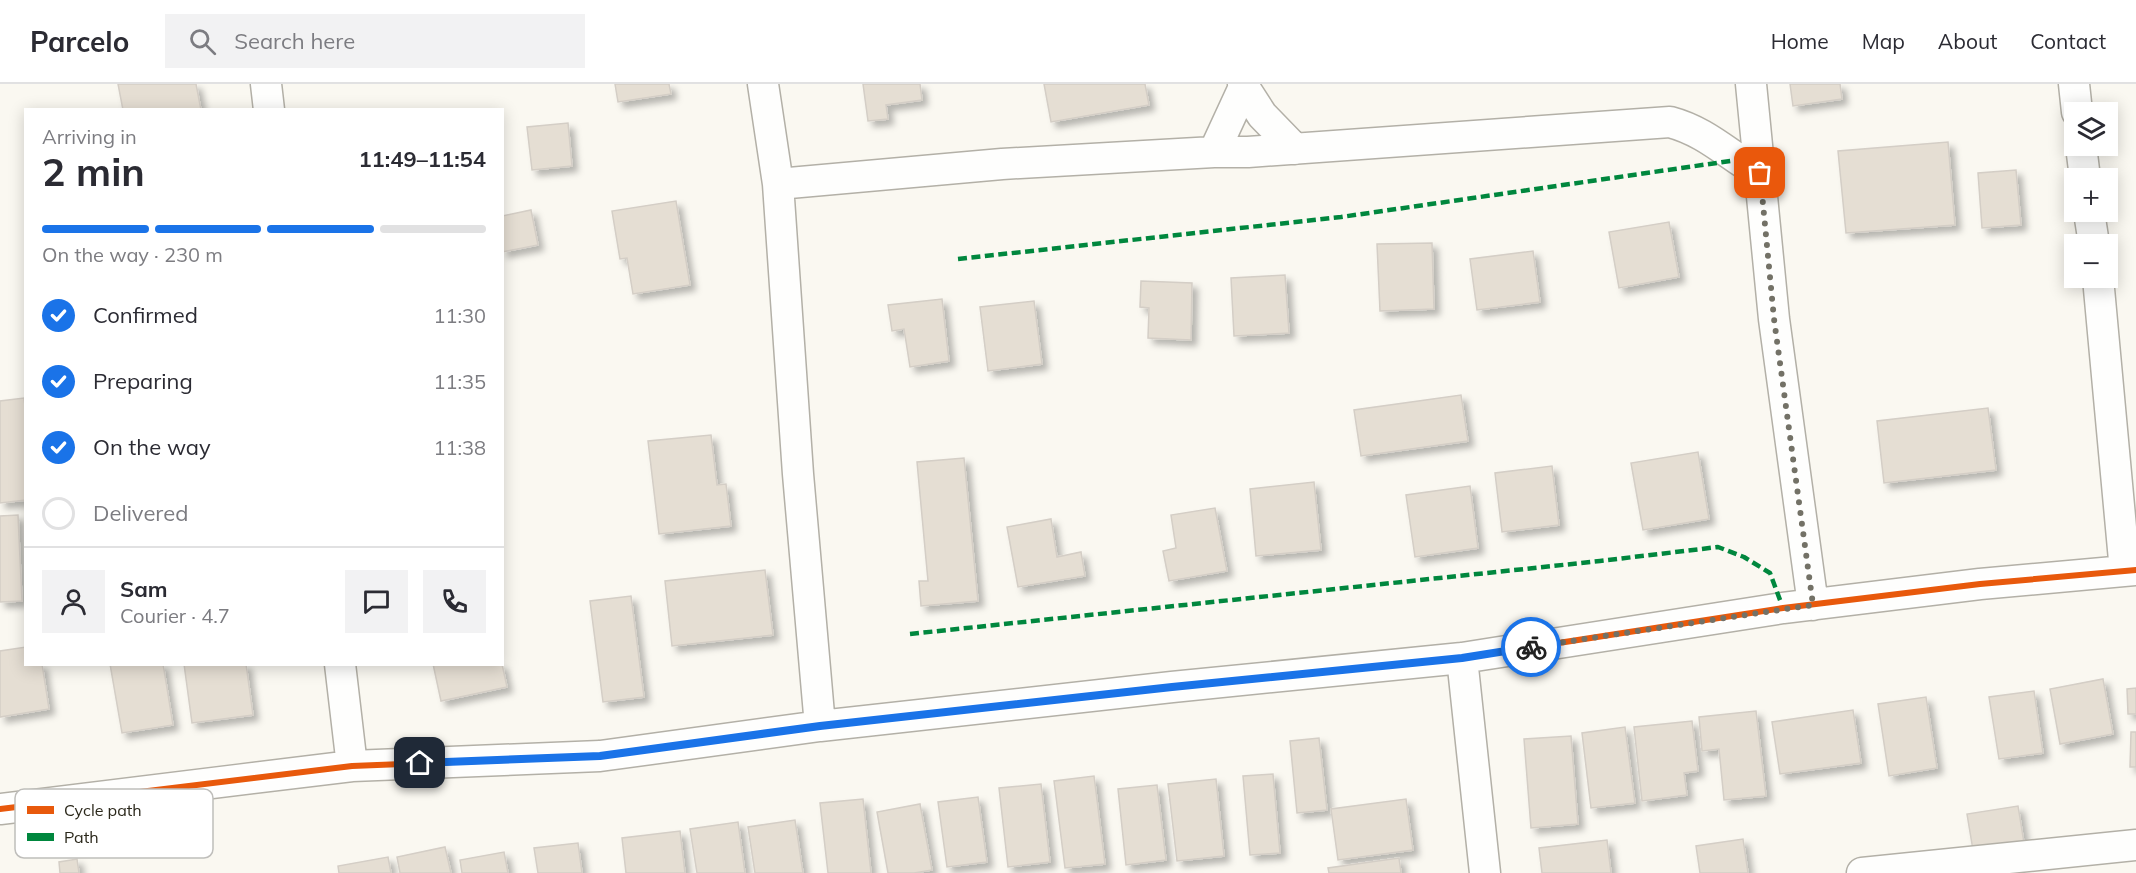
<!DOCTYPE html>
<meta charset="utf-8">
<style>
body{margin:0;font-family:Mulish,sans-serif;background:#f2f2f3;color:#2b2b33;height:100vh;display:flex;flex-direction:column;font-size:22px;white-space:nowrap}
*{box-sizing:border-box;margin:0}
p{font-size:20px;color:#7c7c81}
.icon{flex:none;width:33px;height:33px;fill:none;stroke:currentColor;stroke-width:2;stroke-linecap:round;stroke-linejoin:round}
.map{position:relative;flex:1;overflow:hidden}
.sheet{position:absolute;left:24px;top:24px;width:480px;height:558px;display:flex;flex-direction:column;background:#fff;border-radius:0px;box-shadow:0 3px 15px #0003}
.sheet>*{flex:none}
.tools{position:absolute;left:2064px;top:18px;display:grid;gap:12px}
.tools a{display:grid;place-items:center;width:54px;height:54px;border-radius:0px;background:#fff;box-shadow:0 3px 15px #0003;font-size:30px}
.pin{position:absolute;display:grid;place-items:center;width:51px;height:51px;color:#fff;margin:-26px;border-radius:12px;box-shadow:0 3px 9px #0006}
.courier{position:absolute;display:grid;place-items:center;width:60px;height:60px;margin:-30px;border:4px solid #1a73e8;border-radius:50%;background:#fff;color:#222;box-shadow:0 2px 8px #0007}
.overview em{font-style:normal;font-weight:700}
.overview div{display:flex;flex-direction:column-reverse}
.overview{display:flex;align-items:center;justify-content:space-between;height:102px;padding:0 18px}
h1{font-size:39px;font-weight:700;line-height:45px}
.bar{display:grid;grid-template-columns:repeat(4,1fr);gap:9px 6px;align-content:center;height:72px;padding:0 18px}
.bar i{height:8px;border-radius:4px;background:#e1e1e2}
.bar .current{background:#1a73e8}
.bar p{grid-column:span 4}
.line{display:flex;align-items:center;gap:15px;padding:0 18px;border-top:2px solid #e1e1e2}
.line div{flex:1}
.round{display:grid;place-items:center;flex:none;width:63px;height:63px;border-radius:0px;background:#f2f2f3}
ol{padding:0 18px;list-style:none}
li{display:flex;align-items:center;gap:18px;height:66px}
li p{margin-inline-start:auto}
li .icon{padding:6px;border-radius:50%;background:#1a73e8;color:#fff;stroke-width:4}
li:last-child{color:#7c7c81}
li i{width:33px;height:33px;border:3px solid #e1e1e2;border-radius:50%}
header{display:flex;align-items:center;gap:36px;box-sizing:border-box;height:84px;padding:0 30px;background:#fff;border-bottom:2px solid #e1e1e2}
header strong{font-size:28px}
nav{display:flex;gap:33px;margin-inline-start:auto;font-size:21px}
.search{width:420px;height:54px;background:#f2f2f3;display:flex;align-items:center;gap:15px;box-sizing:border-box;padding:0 21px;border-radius:0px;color:#7c7c81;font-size:22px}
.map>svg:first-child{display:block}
</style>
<header>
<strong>Parcelo</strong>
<div class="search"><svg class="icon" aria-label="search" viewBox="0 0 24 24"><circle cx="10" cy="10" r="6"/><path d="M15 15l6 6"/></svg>Search here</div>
<nav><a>Home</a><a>Map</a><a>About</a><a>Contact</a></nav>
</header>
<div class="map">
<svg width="2136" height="789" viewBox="0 0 2136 789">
<defs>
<filter id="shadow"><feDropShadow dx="5.5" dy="5.5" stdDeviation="3" flood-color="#0004"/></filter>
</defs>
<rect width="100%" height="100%" fill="#faf8f1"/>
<!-- building -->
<path fill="#e5ded3" stroke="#d4cec6" stroke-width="1.5" filter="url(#shadow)" d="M118,0H196L201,26H123Z
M615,0H669L671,10L618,18Z
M863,0H920L922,16L886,21L888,35L868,37Z
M1044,0H1145L1149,21L1051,38Z
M1790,0H1840L1842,15L1793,22Z
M568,39L572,82L532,86L527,43Z
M1948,58L1955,141L1846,149L1838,67Z
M2016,86L2021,141L1982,144L1978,89Z
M676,117L690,201L633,210L627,174L620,175L612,127Z
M531,126L538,161L502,168V132Z
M1669,138L1679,193L1619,204L1609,148Z
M1432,159L1434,225L1380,227L1377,160Z
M1533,167L1540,218L1477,226L1470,175Z
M1285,191L1289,249L1234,252L1231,194Z
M1141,197L1192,199L1191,256L1148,254L1149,224L1140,223Z
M942,215L949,277L910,283L904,245L892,247L888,221Z
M1034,217L1042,280L988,287L980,223Z
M1461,311L1468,357L1361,372L1354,326Z
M24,314L26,330V416L0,419V317Z
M1988,324L1996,386L1884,399L1877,337Z
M711,351L717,401L726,400L731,442L659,450L648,357Z
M1698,368L1709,435L1643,446L1631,379Z
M964,374L978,517L921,522L919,497H928L917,378Z
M1552,382L1559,441L1502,448L1495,389Z
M1314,398L1321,466L1256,472L1250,405Z
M1470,402L1478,464L1415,473L1406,411Z
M1215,424L1227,487L1169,497L1163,467L1176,464L1171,431Z
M18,431L22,517L0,518V432Z
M1051,435L1057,473L1081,468L1085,492L1018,503L1007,443Z
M765,486L773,551L672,562L665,497Z
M631,512L644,613L603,618L590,517Z
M26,563V580H42L49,625L0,633V567Z
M110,580H163L173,641L122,649Z
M184,580H246L253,631L192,639Z
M433,580H502L507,603L441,617Z
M2103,595L2113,650L2060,660L2050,605Z
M2136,604V630H2128L2127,605Z
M2034,607L2043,669L1999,675L1989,613Z
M1926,613L1937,684L1889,692L1878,620Z
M1853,626L1861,679L1780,690L1772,638Z
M1756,627L1766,712L1724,716L1719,665L1702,667L1699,633Z
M1692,637L1698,687L1684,689L1687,711L1642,717L1634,643Z
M1625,643L1635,719L1591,724L1582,649Z
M2131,648H2136V683H2130Z
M1571,652L1578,740L1531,744L1524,655Z
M1319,654L1327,726L1297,729L1290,657Z
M1273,690L1280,769L1250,771L1243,692Z
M1094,692L1105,780L1065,784L1054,697Z
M1216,695L1224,772L1177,777L1168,700Z
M1041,700L1050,778L1008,783L999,704Z
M1157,701L1166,776L1126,781L1118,705Z
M978,713L987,778L947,783L938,718Z
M863,715L871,789H828L820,719Z
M1406,715L1413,766L1338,776L1331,725Z
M920,720L932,786L914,789H888L877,728Z
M2018,722L2024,759L1973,766L1967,730Z
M795,736L803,789H755L748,743Z
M738,738L745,789H697L690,745Z
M680,747L685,789H626L622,754Z
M1743,755L1748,789H1700L1696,762Z
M1607,756L1611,789H1542L1539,764Z
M578,759L582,789H538L534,764Z
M445,763L451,789H400L397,773Z
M504,768L508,789H462L460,776Z
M388,773L391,789H339L338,782Z
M1399,774L1401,789H1329L1328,784Z
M77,775L79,789H60L59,778Z"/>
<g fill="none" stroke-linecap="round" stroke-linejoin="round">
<defs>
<path id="street" d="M266,0L269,26
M763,0L778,100L798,390L820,642
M1751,0L1774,235L1813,521
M2074,0L2077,28
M1244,3L1262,31L1295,65
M2081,62L2085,94
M1214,68L1244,3L1243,0
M778,100L1002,80L1214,68H1248L1670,38C1707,48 1728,71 1760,89
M2089,128L2094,160
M2098,194L2125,487
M1462,574L1485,789
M340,580L352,682
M0,725L352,682L600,672L820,642L1172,603L1462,574L1783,524L1980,500L2136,486
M1862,789L2136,761"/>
</defs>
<!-- street casing -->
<use href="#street" stroke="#b3b0a7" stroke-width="33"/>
<!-- street -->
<use href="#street" stroke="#fefefd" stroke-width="30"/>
<!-- quiet -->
<path stroke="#00873e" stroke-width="4.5" stroke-dasharray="9 4.5" stroke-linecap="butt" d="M958,175L1341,133L1737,76
M910,550L1600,477L1718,463L1744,473L1770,489L1783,524"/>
<defs>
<path id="cycleway" d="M0,725L352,682L600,672L820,642L1172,603L1462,574L1783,524L1980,500L2136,486"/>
</defs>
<!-- cycleway casing -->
<use href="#cycleway" stroke="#fff" stroke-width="10"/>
<!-- cycleway -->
<use href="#cycleway" stroke="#e8590c" stroke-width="6"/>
</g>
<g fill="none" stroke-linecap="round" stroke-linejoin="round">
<!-- done -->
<path stroke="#737166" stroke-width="6" stroke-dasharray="0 10.8" d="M1531,563L1813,521L1774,235L1760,89"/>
<!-- route -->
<path stroke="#1a73e8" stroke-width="8" d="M420,679L600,672L820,642L1172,603L1462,574L1531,563"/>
</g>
<!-- legend -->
<rect x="15" y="705" width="198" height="69" rx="9" fill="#fff" stroke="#bfbebb" stroke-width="1.5"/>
<rect x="27" y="722" width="27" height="8" fill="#e8590c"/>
<rect x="27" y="749" width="27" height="8" fill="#00873e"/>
<g font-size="16" fill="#2b281b">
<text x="64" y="732">Cycle path</text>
<text x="64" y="759">Path</text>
</g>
</svg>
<div class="tools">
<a><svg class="icon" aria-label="layers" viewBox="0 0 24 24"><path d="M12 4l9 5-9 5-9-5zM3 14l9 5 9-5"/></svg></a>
<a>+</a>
<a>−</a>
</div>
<div class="pin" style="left:1760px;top:89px;background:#ea580c"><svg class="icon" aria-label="bag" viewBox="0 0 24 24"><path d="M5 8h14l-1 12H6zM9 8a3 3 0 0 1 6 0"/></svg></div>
<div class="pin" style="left:420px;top:679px;background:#1f2937"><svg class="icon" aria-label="home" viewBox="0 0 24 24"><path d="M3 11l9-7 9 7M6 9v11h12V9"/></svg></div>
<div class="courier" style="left:1531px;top:563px"><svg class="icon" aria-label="bike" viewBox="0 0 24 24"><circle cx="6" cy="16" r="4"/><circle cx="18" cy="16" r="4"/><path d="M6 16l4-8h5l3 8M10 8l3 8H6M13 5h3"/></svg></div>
<section class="sheet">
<div class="overview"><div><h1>2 min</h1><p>Arriving in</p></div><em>11:49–11:54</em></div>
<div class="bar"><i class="current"></i><i class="current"></i><i class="current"></i><i></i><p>On the way · 230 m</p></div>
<ol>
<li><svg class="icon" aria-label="check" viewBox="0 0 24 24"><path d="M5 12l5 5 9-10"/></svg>Confirmed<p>11:30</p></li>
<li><svg class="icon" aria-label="check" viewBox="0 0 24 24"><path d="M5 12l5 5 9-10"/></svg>Preparing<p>11:35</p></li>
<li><svg class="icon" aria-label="check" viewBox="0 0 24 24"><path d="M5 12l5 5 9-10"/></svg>On the way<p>11:38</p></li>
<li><i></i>Delivered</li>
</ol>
<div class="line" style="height:108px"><a class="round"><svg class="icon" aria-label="person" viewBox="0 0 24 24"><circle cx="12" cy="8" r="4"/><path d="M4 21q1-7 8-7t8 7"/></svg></a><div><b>Sam</b><p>Courier · 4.7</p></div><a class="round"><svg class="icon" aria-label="chat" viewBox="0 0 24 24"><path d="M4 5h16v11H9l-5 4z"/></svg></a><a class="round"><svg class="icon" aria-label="phone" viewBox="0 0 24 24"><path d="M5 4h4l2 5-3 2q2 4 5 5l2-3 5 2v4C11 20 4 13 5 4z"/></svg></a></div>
</section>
</div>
